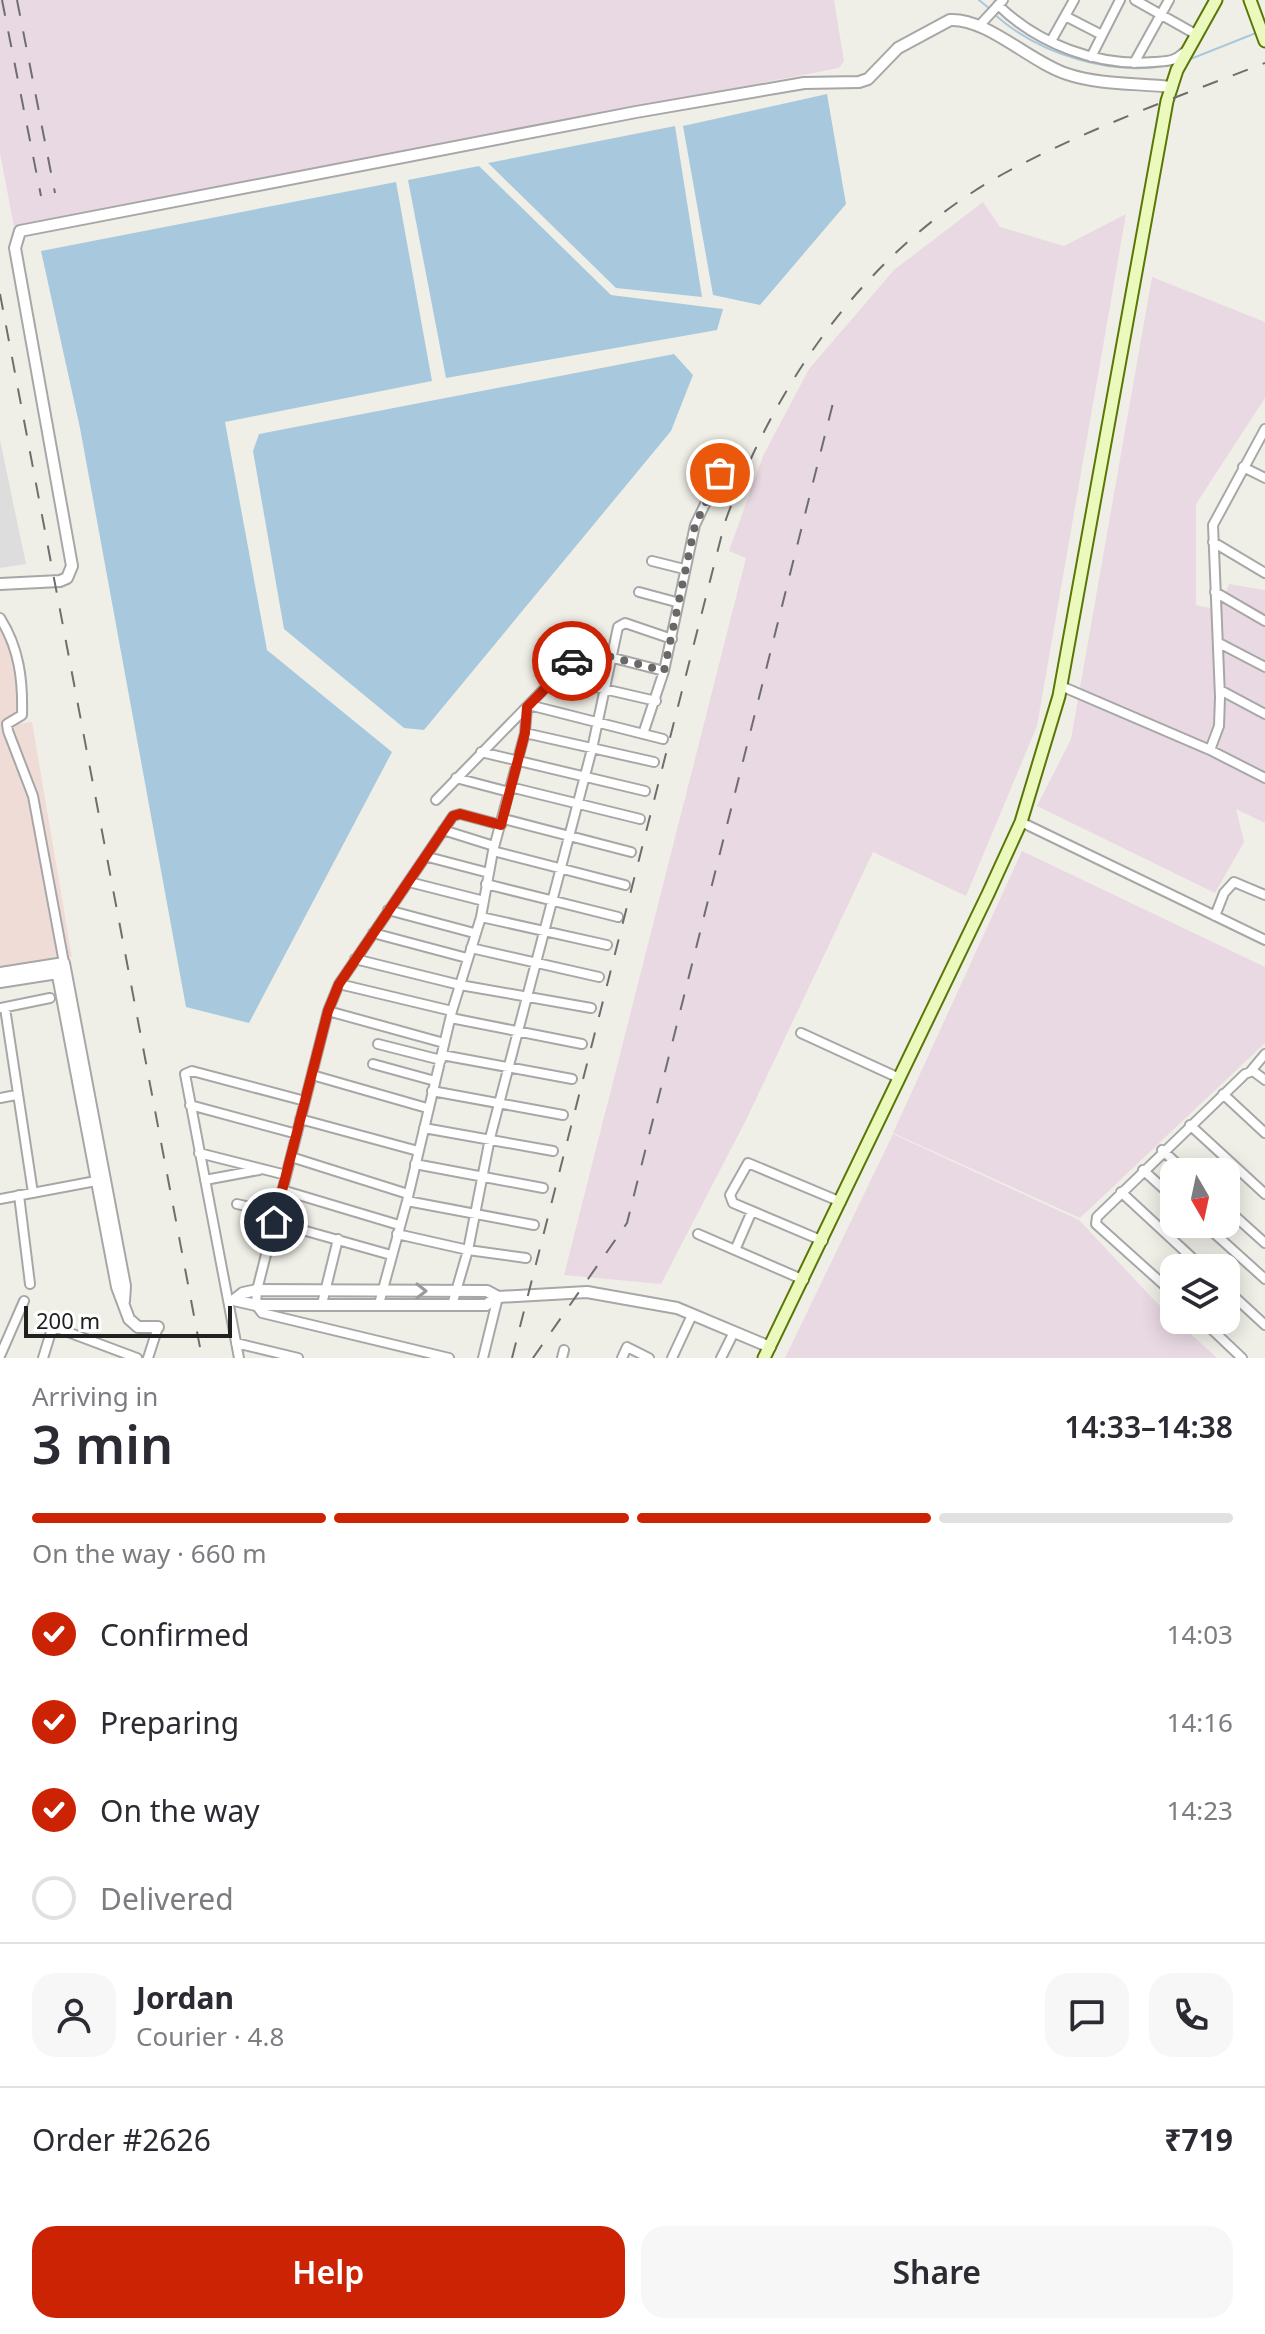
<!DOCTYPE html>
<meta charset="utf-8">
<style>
body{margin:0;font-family:"Noto Sans",sans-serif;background:#f7f7f7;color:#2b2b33;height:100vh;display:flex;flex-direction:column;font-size:30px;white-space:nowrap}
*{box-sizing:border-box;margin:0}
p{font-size:26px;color:#7c7c81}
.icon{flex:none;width:44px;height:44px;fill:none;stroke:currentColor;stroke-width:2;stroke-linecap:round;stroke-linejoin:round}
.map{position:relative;height:1358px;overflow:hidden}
.details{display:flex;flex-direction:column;background:#fff;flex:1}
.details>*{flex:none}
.needle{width:52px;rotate:171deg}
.tools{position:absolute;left:1160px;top:1158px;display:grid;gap:16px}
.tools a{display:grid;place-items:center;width:80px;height:80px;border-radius:16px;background:#fff;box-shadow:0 4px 20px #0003;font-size:40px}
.scale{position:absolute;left:24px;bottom:20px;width:208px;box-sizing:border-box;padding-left:8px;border:4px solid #202020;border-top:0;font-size:22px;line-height:28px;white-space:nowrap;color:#202020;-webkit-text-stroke:6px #fff;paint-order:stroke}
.pin{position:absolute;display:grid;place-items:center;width:68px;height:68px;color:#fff;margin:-34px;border:4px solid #fff;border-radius:50%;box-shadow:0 2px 8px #0007}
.courier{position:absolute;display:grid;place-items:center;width:80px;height:80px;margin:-40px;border:6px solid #cc2304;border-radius:50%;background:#fff;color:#222;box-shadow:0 2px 10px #0007}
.head em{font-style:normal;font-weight:600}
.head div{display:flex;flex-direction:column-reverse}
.head{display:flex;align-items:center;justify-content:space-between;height:136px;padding:0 32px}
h1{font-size:52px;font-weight:600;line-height:60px}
.bar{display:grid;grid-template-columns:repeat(4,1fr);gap:12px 8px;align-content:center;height:96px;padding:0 32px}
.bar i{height:10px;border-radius:6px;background:#e1e1e2}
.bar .active{background:#cc2304}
.bar p{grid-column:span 4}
.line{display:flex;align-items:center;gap:20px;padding:0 32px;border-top:2px solid #e1e1e2}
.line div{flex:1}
.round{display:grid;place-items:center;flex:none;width:84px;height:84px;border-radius:24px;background:#f7f7f7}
ol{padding:0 32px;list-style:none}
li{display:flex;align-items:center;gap:24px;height:88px}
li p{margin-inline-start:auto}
li .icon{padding:8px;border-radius:50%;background:#cc2304;color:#fff;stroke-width:4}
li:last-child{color:#7c7c81}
li i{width:44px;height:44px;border:4px solid #e1e1e2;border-radius:50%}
.cta{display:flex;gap:16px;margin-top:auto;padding:16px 32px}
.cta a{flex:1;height:92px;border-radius:24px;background:#cc2304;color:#fff;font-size:32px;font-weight:600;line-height:92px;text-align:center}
.cta a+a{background:#f7f7f7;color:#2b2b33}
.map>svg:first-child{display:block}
</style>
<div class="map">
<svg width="1265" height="1358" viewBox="0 0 1265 1358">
<rect width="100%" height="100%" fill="#f0efe7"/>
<!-- residential -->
<path fill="#dedddd" d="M0,440L26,564L0,568Z"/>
<!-- commercial -->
<path fill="#f0dcd6" d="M0,630L15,657L17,724L32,722L72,957L0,967Z"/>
<!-- industrial -->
<path fill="#e9d9e3" d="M0,0H834L844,61L839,68L14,227L0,153Z
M983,202L1000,227L1064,246L1126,214L1037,726L966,896L873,852L747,1118L661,1284L564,1275L746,558L729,551L763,456L809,369L894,270Z
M1152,277L1265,322V398L1196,504V605L1220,610L1229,584L1265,590V823L1236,809L1244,842L1215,893L1037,806L1071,739Z
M1022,851L1265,967V1043L1080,1218L893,1133Z
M893,1134L1079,1220L1156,1302L1217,1358H785Z"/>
<!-- water -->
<path fill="#a8c9dd" d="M827,94L846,204L760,305L713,295L683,126Z
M675,126L702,297L616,288L488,163Z
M479,166L611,295L723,309L717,330L446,378L408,180Z
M396,182L432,381L225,422L267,650L392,752L249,1023L186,1007L80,428L41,251Z
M674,354L693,375L671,431L424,730L404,728L284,629L253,451L259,434Z"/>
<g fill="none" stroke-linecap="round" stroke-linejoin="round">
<!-- stream -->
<path stroke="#a8c9dd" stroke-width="2" d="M979,0L990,9
M994,14C1040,55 1114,78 1174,64
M1188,60L1256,33"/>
<defs>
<path id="minor" d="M1135,0L1197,35
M998,5C1038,44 1098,67 1154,62C1165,61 1175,62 1183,53
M1065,16L1102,35
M979,26L1003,0
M1051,41L1074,0
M1091,57L1120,0
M1134,63L1169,0
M1243,467L1265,478
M1213,542L1265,573
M652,561L684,569
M639,592L676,602
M1215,592L1265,621
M0,618C19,648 23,679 22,715L7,724L8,731L33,796L64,963
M1219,643L1265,667
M556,678L656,701
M1061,686L1210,750L1265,778
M1220,690L1265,714
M529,705L663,739
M525,733L654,762
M643,734L664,671L695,525L720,473
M1210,750L1219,726L1220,697L1213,525L1265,429
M481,752L645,791
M456,778L509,792
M510,787L640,819
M436,800L582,650L664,671
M504,819L631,852
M1021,822L1265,940
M443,830L494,846
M493,851L625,885
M428,857L489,873
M409,882L484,901
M486,884L618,917
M388,910L474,933
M1215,916L1224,893L1234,882L1265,895
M481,917L607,945
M373,933L467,958
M471,948L599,977
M355,959L460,985L591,1008
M339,984L452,1011
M1,1008L50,998
M5,1008L33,1193
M328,1011L444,1043
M451,1018L582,1044
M801,1033L899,1078
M378,1044L441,1060
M442,1055L572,1079
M373,1064L435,1081
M1250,1072L1265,1054
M312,1075L427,1108
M432,1091L563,1115
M1223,1094L1265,1133
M0,1098L16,1095
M190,1105L297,1134
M300,1119L418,1151
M1190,1125L1265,1194
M424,1128L553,1151
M1162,1150L1186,1172
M199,1153L286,1175
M291,1157L408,1194
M415,1164L543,1188
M1143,1170L1174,1198
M205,1180L259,1170
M282,1190L399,1225
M1121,1192L1203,1268
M19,1195L30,1284
M0,1199L96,1181
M407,1201L534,1225
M237,1204L276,1213
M1226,1208L1265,1243
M274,1222L391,1255
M1204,1224L1265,1279
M397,1234L468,1250L526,1258
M698,1234L804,1280
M823,1241L733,1203L730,1195L748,1163L841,1202
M735,1250L752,1211
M1226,1289L1265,1325
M1174,1294L1096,1224L1097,1217L1245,1074L1253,1071L1265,1080
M322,1304L338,1239
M379,1304L407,1201L452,1011L481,917L493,851L525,733L527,707
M452,1305L468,1250L490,1138L592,749L618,627L625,623L672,639
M1202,1320L1242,1358
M236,1343L298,1358
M0,1356L24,1301
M43,1358L51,1332L57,1328L137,1358
M148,1358L158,1327
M239,1358L185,1074L192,1071L305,1101
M449,1358L262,1313L256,1305L257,1290L328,1011L339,984L453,816L460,814L501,825
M483,1358L498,1297
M562,1358L564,1350
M622,1358L627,1347L649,1358
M672,1358L692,1315
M721,1358L734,1332"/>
<path id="tertiary" d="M0,584L60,581L67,578L72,566L15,248L20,231L636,112L804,83L859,82L868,79L898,48L950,20C987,18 1030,62 1067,74C1099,85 1138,83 1172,87
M56,965L117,1287L129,1319L138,1327H158
M0,973L64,963L125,1286L124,1301
M0,982L64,972
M234,1300L256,1305H486L498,1297L587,1292L677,1308L770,1347
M234,1300L243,1293L257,1290L487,1291L498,1297"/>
<path id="secondary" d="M1250,0L1265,41
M764,1358L988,894L1021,822L1059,696L1167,101L1177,70L1216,0"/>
</defs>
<!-- minor casing -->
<use href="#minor" stroke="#a7a7a7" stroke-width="12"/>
<!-- tertiary casing -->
<use href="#tertiary" stroke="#a7a7a7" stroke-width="14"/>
<!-- secondary casing -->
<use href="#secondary" stroke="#597707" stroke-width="15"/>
<!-- minor -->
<use href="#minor" stroke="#fff" stroke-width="8"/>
<!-- tertiary -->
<use href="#tertiary" stroke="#fff" stroke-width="10"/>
<!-- secondary -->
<use href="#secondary" stroke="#ecf9bc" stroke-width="11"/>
<!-- rail -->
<path stroke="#6e6e6e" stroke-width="2" stroke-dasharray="16 16" stroke-linecap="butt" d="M2,0L41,196
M17,0L55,193
M0,294L202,1358
M512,1358L725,522C776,380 869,248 1003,174C1086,129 1177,97 1265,63
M533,1358L627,1223L836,391"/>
</g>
<!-- one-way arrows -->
<defs><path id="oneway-chevron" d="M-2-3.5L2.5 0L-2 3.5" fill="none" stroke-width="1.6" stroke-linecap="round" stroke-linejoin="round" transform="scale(2)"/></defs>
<use stroke="#9b9b9b" href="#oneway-chevron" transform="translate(421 1291)"/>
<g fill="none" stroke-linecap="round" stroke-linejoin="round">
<!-- done -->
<path stroke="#696866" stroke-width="8" stroke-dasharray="0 14.4" d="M572,661L585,650L664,671L695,525L720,473"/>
<!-- route -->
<path stroke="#cc2304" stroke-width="10" d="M274,1222L328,1011L339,984L453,816L460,814L501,825L525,733L527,707L572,661"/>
</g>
</svg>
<div class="tools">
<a><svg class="needle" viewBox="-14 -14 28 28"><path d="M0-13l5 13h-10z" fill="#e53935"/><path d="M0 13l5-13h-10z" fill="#7c7c81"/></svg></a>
<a><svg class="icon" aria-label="layers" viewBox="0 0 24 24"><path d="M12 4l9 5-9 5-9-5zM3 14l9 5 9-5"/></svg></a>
</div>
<div class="scale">200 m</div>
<div class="pin" style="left:720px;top:473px;background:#ea580c"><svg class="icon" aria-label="bag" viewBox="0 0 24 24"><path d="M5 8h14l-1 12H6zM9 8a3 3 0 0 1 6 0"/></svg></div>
<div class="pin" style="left:274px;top:1222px;background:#1f2937"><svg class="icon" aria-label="home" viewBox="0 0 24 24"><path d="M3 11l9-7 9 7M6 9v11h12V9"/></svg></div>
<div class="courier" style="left:572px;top:661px"><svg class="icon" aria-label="car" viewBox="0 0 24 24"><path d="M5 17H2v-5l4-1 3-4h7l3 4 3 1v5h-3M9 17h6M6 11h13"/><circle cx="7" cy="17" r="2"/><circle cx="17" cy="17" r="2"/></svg></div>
</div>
<section class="details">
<div class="head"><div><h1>3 min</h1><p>Arriving in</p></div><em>14:33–14:38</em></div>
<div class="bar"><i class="active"></i><i class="active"></i><i class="active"></i><i></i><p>On the way · 660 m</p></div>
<ol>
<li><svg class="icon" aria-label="check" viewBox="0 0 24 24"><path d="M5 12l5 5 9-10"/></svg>Confirmed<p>14:03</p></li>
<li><svg class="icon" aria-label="check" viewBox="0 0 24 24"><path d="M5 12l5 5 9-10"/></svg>Preparing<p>14:16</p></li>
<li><svg class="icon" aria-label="check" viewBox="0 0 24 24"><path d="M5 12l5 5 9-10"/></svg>On the way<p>14:23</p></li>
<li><i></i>Delivered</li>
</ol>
<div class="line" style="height:144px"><a class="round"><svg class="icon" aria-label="person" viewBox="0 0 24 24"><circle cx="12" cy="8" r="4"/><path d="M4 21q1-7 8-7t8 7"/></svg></a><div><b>Jordan</b><p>Courier · 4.8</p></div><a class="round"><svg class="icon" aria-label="chat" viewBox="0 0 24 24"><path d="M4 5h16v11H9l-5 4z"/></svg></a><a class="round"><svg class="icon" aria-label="phone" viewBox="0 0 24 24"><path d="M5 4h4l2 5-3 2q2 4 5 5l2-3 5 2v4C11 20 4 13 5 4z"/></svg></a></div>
<div class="line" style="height:104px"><div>Order #2626</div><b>₹719</b></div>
<div class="cta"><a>Help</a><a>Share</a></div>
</section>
